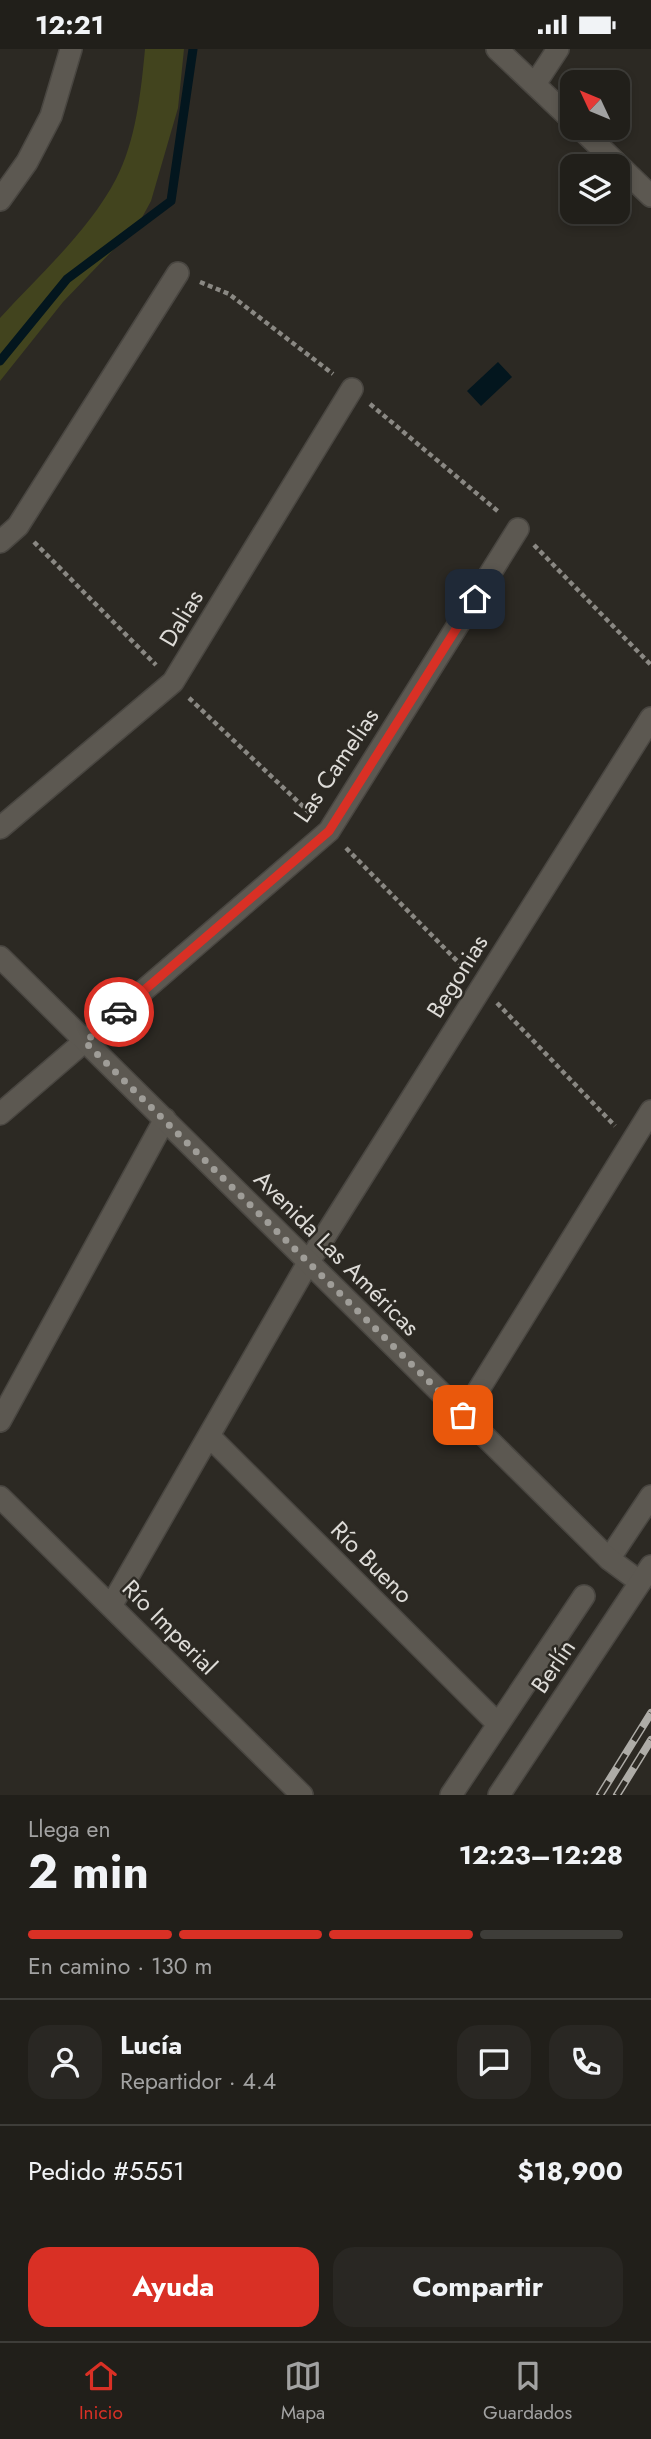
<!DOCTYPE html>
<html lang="es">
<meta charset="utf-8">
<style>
body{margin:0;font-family:Jost,sans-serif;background:#292723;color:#f1f3f6;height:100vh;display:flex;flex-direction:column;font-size:26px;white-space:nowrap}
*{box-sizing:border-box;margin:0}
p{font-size:23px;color:#a2a2a2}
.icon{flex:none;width:38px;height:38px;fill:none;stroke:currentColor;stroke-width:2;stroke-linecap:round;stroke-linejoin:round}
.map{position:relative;height:1746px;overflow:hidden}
.side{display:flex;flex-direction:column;background:#211f1a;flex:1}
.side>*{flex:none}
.needle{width:46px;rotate:314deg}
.fabs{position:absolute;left:560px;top:21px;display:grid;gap:14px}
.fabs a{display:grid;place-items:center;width:70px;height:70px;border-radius:14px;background:#211f1a;box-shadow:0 4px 10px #0003,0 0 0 2px #3e3d39;font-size:35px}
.pin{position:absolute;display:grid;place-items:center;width:60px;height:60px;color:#fff;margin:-30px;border-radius:14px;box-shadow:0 4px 10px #0006}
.courier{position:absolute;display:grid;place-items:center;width:70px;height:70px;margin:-35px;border:5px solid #d93025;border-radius:50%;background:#fff;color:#222;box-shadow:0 2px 9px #0007}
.head em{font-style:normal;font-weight:700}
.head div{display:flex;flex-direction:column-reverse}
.head{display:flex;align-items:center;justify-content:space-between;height:119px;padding:0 28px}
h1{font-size:46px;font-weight:700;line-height:52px}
.bar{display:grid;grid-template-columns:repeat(4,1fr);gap:10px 7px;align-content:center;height:84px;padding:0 28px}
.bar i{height:9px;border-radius:5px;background:#3e3d39}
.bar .current{background:#d93025}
.bar p{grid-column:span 4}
.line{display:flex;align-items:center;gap:18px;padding:0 28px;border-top:2px solid #3e3d39}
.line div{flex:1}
.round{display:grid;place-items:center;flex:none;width:74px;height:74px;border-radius:21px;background:#292723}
.action{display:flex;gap:14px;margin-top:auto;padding:14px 28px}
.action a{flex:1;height:80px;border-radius:21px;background:#d93025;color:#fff;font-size:28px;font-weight:700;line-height:80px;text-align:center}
.action a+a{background:#292723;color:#f1f3f6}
.status{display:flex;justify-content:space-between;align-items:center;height:49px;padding:0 35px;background:#211f1a;direction:ltr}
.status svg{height:19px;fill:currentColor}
.tab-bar{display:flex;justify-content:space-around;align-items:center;height:98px;border-top:2px solid #3e3d39;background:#211f1a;font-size:19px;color:#a2a2a2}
.tab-bar a{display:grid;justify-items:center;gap:4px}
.tab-bar .current{color:#d93025}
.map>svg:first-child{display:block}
</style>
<div class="status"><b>12:21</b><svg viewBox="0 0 49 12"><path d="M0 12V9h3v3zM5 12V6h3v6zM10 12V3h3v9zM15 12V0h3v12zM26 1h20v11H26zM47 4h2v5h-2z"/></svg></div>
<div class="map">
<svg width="651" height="1746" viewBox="0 0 651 1746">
<rect width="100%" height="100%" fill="#2c2923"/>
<!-- green -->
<path fill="#42441e" d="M145,0H184L178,59L151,152L139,174L63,253L0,332V269C40,225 88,183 116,130C136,92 141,42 145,0Z"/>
<!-- water -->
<path fill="#03161e" d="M498,313L512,328L481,357L467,342Z"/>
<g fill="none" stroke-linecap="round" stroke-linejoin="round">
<!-- stream -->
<path stroke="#03161e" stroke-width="9" d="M0,312L67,230L171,152L193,0"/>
<defs>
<path id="minor" d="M497,0L572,71
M535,35L558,0
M580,79L651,147
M0,151L27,113L51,67L71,0
M0,493L18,477L178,224
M0,779L173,633L352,340
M0,1065L329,782L518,480
M463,1366L651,1062
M0,1372L165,1070
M210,1388L498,1675
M0,1448L302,1746
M609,1510L651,1447
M111,1557L308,1214L651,669
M451,1746L584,1547"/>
<path id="tertiary" d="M0,908L609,1510L640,1533"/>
<path id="secondary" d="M499,1746L651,1517"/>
</defs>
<!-- minor casing -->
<use href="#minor" stroke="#494641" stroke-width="24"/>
<!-- tertiary casing -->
<use href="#tertiary" stroke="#494641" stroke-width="24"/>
<!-- secondary casing -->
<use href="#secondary" stroke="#494641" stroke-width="24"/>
<!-- path -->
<path stroke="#8a8883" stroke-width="4.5" stroke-dasharray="5 3.5" stroke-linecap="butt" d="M200,233L229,245L333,325
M370,355L500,464
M34,493L156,616
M534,496L651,616
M189,649L312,766
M346,799L465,920
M497,954L615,1077"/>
<!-- minor -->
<use href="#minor" stroke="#5c5851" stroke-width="21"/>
<!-- tertiary -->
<use href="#tertiary" stroke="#5c5851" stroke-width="21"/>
<!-- secondary -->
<use href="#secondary" stroke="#5c5851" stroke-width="21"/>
<defs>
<path id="rail" d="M600,1746L651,1664
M617,1746L651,1691"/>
</defs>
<!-- rail casing -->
<use href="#rail" stroke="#aeaca7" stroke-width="8"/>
<!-- rail -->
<use href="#rail" stroke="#2c2923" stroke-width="5" stroke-dasharray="16" stroke-linecap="butt"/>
</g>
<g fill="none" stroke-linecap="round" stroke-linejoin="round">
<!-- done -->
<path stroke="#9f9d98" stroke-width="7" stroke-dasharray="0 12.6" d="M119,963L85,993L463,1366"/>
<!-- route -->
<path stroke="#d93025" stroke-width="9" d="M119,963L329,782L475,550"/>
</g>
<g text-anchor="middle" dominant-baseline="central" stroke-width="5" stroke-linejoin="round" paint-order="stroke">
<!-- street labels -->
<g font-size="24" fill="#dddbd7" stroke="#2c2923">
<text transform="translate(181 569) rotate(-59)">Dalias</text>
<text transform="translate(336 716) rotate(-56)">Las Camelias</text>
<text transform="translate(457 927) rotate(-58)">Begonias</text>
<text transform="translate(337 1204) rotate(45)">Avenida Las Américas</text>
<text transform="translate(372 1513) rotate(45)">Río Bueno</text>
<text transform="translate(170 1578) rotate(45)">Río Imperial</text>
<text transform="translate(553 1617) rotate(-56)">Berlín</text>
</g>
</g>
</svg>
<div class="fabs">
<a><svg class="needle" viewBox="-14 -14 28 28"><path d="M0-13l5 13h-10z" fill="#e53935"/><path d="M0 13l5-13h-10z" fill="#a2a2a2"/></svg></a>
<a><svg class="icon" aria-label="layers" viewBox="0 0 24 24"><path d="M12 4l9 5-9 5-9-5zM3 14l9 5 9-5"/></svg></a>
</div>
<div class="pin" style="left:463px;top:1366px;background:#ea580c"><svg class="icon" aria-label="bag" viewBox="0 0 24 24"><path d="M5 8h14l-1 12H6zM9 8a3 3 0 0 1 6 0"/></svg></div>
<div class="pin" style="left:475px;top:550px;background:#1f2937"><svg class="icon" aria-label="home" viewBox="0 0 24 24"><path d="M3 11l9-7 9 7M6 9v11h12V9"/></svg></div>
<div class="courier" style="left:119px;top:963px"><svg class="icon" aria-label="car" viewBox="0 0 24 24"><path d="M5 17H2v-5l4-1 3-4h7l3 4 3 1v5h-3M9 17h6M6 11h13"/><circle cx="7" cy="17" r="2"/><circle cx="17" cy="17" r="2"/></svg></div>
</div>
<section class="side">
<div class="head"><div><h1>2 min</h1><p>Llega en</p></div><em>12:23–12:28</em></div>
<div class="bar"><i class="current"></i><i class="current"></i><i class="current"></i><i></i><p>En camino · 130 m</p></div>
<div class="line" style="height:126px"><a class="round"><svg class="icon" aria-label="person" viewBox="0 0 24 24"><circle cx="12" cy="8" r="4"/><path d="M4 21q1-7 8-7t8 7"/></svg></a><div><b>Lucía</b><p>Repartidor · 4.4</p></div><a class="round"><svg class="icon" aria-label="chat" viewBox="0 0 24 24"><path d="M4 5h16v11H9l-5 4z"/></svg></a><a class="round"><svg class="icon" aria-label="phone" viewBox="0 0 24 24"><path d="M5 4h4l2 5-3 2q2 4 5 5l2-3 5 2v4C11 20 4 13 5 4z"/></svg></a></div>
<div class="line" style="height:91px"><div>Pedido #5551</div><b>$18,900</b></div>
<div class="action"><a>Ayuda</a><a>Compartir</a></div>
</section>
<nav class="tab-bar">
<a class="current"><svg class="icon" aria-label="home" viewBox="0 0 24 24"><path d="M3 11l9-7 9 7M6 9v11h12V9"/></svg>Inicio</a>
<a><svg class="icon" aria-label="map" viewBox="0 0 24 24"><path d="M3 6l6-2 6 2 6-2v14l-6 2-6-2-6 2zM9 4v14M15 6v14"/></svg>Mapa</a>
<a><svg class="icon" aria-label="saved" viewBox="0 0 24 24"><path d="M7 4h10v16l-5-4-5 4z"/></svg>Guardados</a>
</nav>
